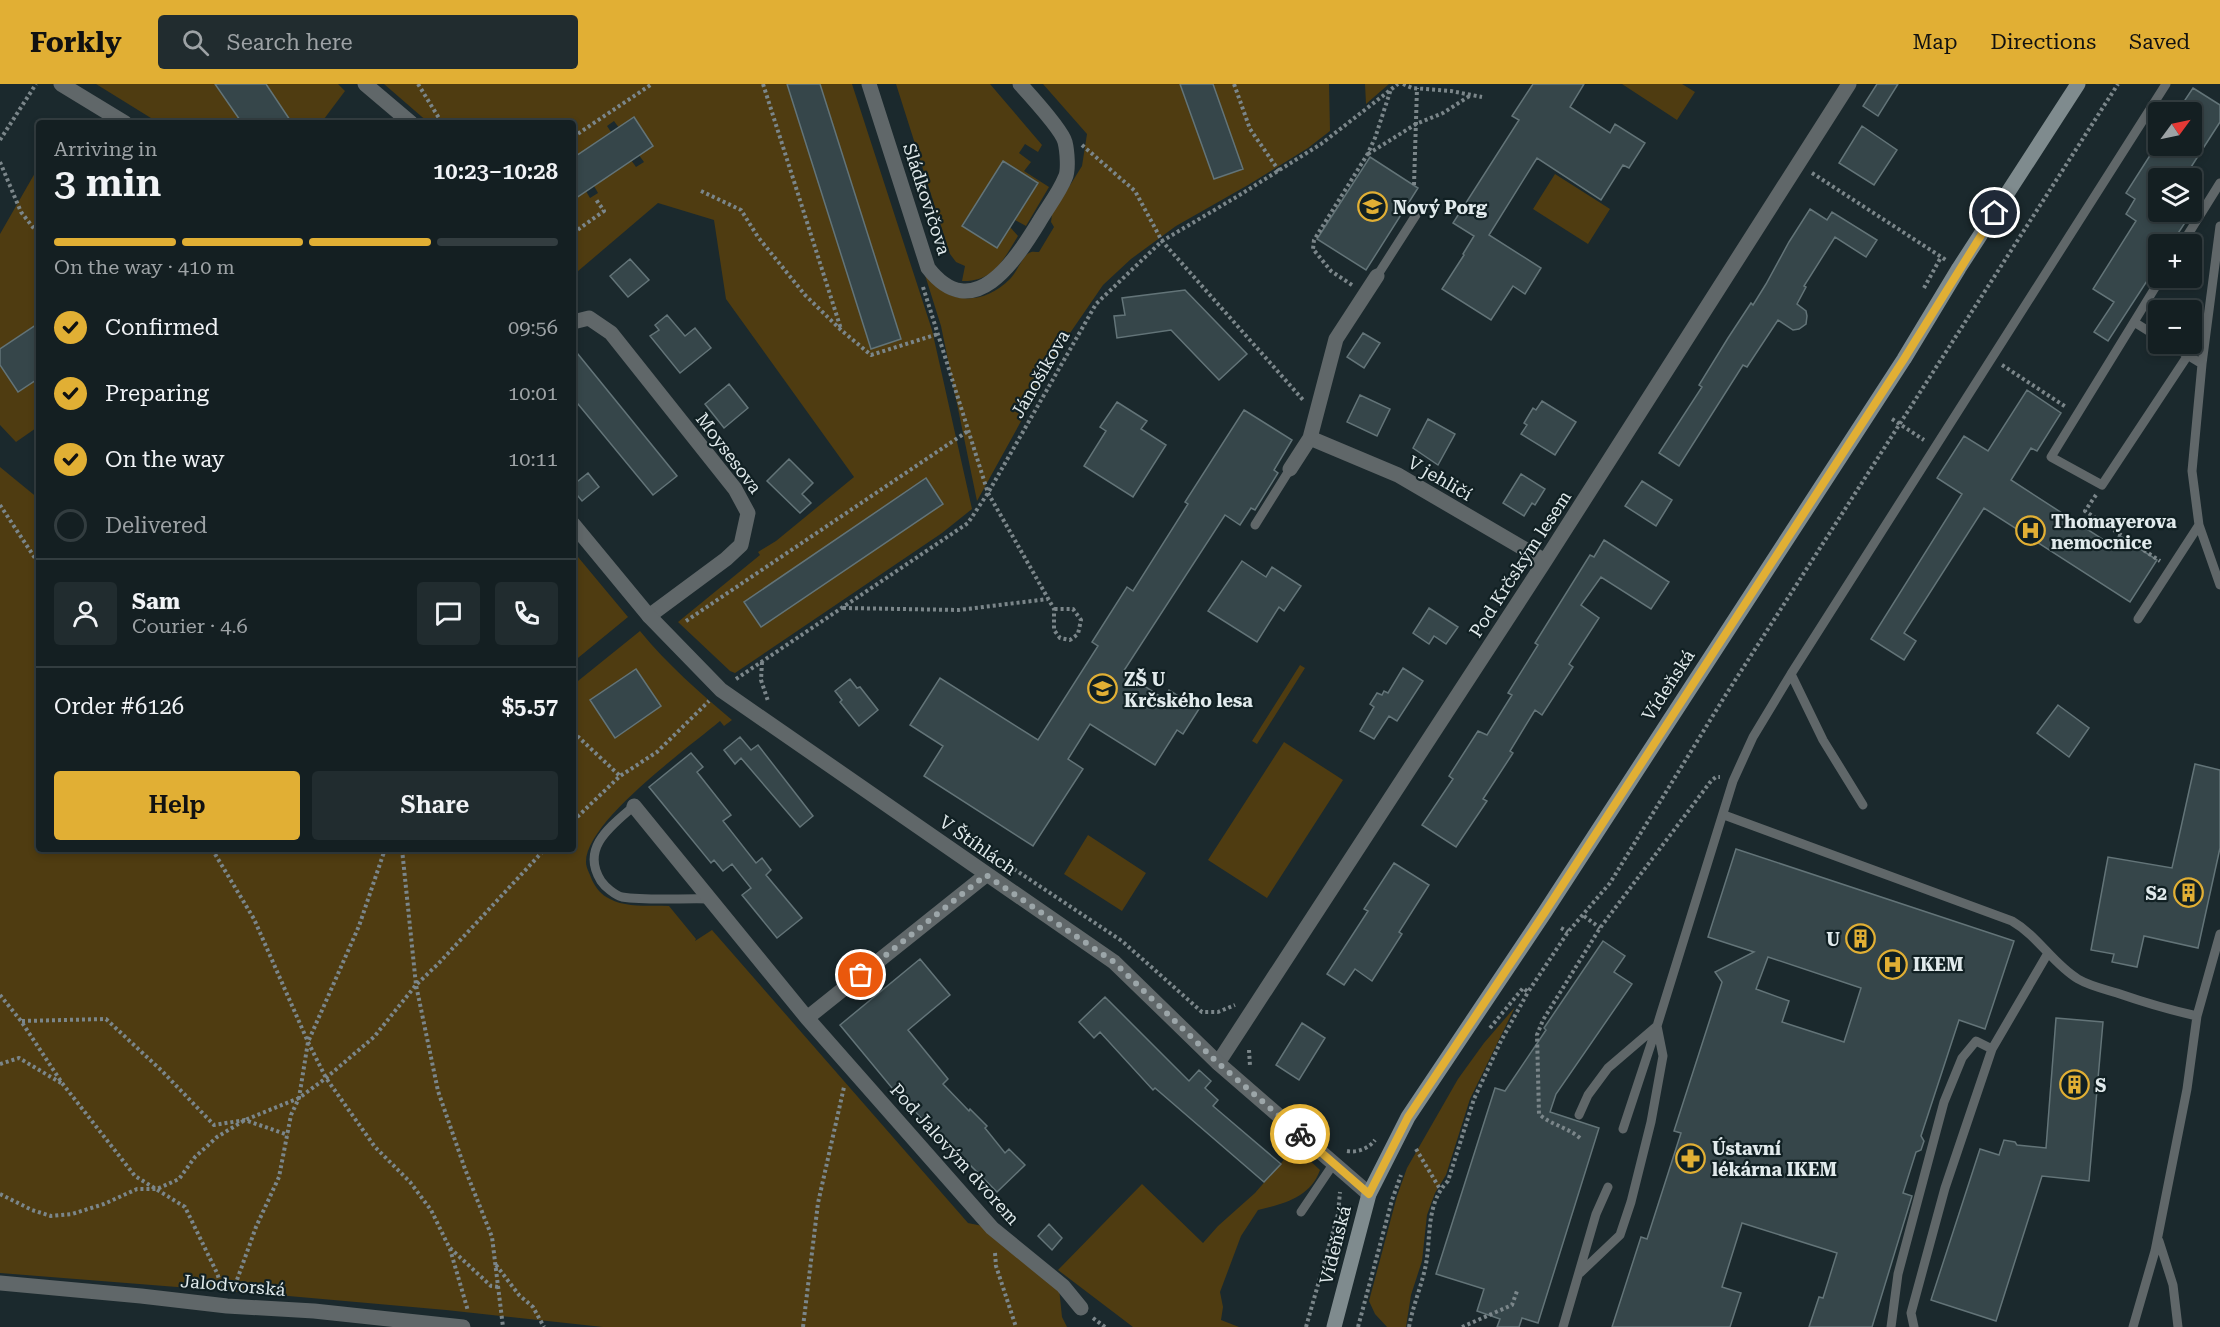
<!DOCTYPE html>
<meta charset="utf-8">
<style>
body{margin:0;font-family:"Roboto Serif",serif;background:#212c2f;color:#f1f3f6;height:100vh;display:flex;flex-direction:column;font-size:22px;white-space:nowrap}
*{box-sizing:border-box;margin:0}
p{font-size:20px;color:#9da2a5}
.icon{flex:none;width:33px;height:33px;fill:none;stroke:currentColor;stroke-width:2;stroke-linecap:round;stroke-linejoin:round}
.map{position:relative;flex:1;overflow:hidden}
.drawer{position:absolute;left:36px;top:36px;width:540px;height:732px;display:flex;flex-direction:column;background:#141f22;border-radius:6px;box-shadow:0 3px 9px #0003,0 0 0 2px #333d40}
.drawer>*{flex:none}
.needle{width:39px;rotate:57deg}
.fabs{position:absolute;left:2148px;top:18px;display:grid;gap:12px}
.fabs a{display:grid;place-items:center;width:54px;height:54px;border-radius:6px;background:#141f22;box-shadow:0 3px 9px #0003,0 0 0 2px #333d40;font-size:30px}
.pin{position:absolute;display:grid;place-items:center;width:51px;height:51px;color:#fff;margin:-26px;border:3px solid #fff;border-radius:50%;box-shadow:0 2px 6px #0007}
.courier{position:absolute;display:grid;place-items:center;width:60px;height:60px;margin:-30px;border:4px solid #e1af34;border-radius:50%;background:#fff;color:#222;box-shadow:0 2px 8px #0007}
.summary em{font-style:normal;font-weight:600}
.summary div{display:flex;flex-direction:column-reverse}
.summary{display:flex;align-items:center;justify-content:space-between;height:102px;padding:0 18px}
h1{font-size:39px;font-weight:600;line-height:45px}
.bar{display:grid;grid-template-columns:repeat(4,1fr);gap:9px 6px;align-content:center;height:72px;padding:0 18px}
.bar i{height:8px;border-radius:4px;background:#333d40}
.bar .on{background:#e1af34}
.bar p{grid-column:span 4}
.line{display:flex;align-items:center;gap:15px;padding:0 18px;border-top:2px solid #333d40}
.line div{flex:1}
.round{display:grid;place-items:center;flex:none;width:63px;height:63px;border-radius:6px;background:#212c2f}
ol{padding:0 18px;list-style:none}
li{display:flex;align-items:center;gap:18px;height:66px}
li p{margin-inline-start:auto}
li .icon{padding:6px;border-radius:50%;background:#e1af34;color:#111;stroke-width:4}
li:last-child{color:#9da2a5}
li i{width:33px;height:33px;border:3px solid #333d40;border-radius:50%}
.action{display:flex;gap:12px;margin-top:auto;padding:12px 18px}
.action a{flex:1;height:69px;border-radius:6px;background:#e1af34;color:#111;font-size:24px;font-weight:600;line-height:69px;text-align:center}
.action a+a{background:#212c2f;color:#f1f3f6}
header{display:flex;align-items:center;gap:36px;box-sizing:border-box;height:84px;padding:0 30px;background:#e1af34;color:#111}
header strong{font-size:28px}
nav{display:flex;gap:33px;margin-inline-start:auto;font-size:21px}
.search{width:420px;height:54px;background:#212c2f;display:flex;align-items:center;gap:15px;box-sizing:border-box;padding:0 21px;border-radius:6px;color:#9da2a5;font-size:22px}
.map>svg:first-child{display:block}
</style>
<header>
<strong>Forkly</strong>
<div class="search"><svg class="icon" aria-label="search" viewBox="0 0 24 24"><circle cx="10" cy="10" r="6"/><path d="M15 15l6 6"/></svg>Search here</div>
<nav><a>Map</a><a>Directions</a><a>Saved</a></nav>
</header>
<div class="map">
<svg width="2220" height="1243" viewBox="0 0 2220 1243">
<rect width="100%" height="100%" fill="#1b292d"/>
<!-- green -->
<path fill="#4f3c11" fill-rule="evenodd" d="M96,0H215L242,39H159Z
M266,0H338L345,7L321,39H292Z
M384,0H787L871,264L901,255L820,0H852L932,246L972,425L942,449L735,589L730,587L678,538L760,471L758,468L776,457L854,393L726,215L714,136L658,119L577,188L573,183V116L586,107L590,114L598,109L594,102L631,76L636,83L644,78L614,37L607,42L611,48L573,74V39H429ZM926,395L943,420L761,543L744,518Z
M896,0H990L1042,61L1038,68L1025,60L1019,69L1031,78L1024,87L1049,103L1026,142L1015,136L1038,99L1003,78L962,141L997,164L1010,143L1018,152C1003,176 994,198 962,197L965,182L956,178L950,170Z
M1043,0H1180L1214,95L1243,85L1213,0H1329L1330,47L1308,64L1248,101L1176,142L1131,175L1103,201L1068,252L977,417L941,242L925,191C948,221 983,222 1010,195C1017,188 1022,173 1029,169C1032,167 1035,168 1039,168L1054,143L1051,138L1052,130L1082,82L1087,50Z
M1365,0H1389L1366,20Z
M1622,0H1682L1695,8L1677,36Z
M39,82V114L36,116L39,121V239L0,265V150Z
M1555,90L1610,125L1588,160L1533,125Z
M0,281L18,307L39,294V342L16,358L0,341Z
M0,383L39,415V765H573V601L640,547C667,580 699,608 732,636L724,642L720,637C688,664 586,737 586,778C586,784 590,790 592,796C596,804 601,811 610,815C626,824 651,821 669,822L696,855L695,857L712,846L968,1139L992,1144L1059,1204L1062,1233L1067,1243H603L446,1226L266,1210L0,1189ZM636,585L661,622L615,654L590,616Z
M573,467L628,533L573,578Z
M1300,581L1305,584L1257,660L1252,657Z
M1284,658L1343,696L1267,814L1208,776Z
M1088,751L1146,789L1122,827L1064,790Z
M1515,923L1470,1015L1446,1091L1435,1109L1427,1131L1422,1177L1411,1211L1406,1243H1387L1375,1230L1369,1217L1397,1112L1407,1084L1458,995L1484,959Z
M1295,1063L1320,1086C1310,1114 1283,1120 1258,1126L1241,1152L1220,1208L1223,1223L1221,1236L1239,1243H1133L1058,1186L1142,1100L1203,1159L1218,1142L1255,1109Z"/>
<!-- building -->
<path fill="#36464a" stroke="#637478" stroke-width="1.5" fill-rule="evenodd" d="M215,0H266L292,39H242Z
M787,0H820L901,255L871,265Z
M1180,0H1213L1243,85L1214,95Z
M1533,0H1584L1570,23L1610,49L1615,40L1645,59L1629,84L1623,81L1601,116L1537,74L1489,151L1541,184L1525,210L1513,202L1491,236L1442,205L1464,171L1463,170L1474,152L1453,139L1519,36L1512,32Z
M1877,0H1898L1878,32L1863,22Z
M2193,4L2220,21V38L2184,94H2158V128H2192L2171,160H2158V180L2108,257L2094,248L2114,218L2093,205L2136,137L2126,130L2135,115L2126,109L2156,62H2192V28H2177Z
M634,33L653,62L573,116V74Z
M1862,42L1897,66L1874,101L1839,79Z
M1370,73L1418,104L1366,186L1317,155Z
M1003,77L1038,99L997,164L962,142Z
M1810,125L1827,136L1832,128L1877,156L1866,173L1835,153L1804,202L1806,203L1797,220L1806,227L1807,232L1806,240L1799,245L1793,246L1778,236L1747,283L1743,281L1679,382L1659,369L1702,303L1699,301L1728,254L1751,219L1753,221L1766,200L1789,158Z
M630,175L649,196L628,213L610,192Z
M1185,206L1247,270L1219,296L1171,246L1117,254L1114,232L1125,231L1122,214Z
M667,231L685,252L695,244L711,264L680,289L650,252L659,246L655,241Z
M39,239V294L18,308L0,281V265Z
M1363,249L1380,259L1364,284L1347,273Z
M573,264L677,392L653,411L573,314Z
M729,300L748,324L724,344L705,320Z
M2027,306L2061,329L2037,367L2031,364L2011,396L2113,462L2119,451L2157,476L2130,518L1984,424L1904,549L1916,557L1904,576L1871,555L1962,410L1937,394L1964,352L1988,367Z
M1360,311L1390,325L1377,352L1347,338Z
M1542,317L1576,338L1555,371L1521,350L1527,341L1524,339L1533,324L1536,326Z
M1117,318L1147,337L1141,345L1166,361L1133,413L1084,382L1106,347L1100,343Z
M1244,326L1292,356L1274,386L1278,389L1255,426L1251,424L1240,441L1225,431L1123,588L1164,615L1169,606L1199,625L1183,650L1177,646L1155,681L1090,640L1068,675L1083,685L1033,762L924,692L943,662L910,641L940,594L1038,656L1098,562L1092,558L1127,503L1133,507L1188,420L1185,418Z
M1428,335L1455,350L1438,381L1413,364Z
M789,375L813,399L802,410L811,419L800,429L767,397Z
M588,389L599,403L582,417L573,406V401Z
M1521,390L1545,405L1535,421L1532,419L1524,432L1503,419Z
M926,394L943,420L761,543L744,518Z
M1642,397L1672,416L1656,442L1625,422Z
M1604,456L1669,498L1651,525L1601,493L1581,521L1599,534L1569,580L1573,583L1542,631L1535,626L1510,667L1513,669L1483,715L1487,717L1456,763L1422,741L1453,695L1449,692L1478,647L1487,651L1512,611L1508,609L1538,561L1535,559L1590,471L1594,473Z
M1242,477L1266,493L1272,483L1301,502L1284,527L1279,523L1257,558L1208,527Z
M1429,524L1458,543L1446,560L1434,552L1429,560L1413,549Z
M1403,584L1423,597L1397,637L1389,632L1374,655L1360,647L1374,623L1370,620L1377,609L1382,611L1384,607L1388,609Z
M636,585L661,622L615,654L590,616Z
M850,595L857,604L860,603L878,626L859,642L840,618L842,616L835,607Z
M2058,621L2089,644L2069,673L2037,649Z
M740,653L751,666L758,661L813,732L800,743L741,674L735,680L724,666Z
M691,669L703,683L697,688L731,731L723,737L756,779L762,774L771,786L766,791L802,834L777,854L742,811L751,804L732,780L723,787L714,776L711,779L649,703Z
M2195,680L2220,686V764L2198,864L2144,852L2137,883L2112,878L2114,870L2091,866L2108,773L2172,784Z
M1736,765L2014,857L1985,945L1959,936L1921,1052L1924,1057L1921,1066L1916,1068L1903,1109L1912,1112L1872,1243H1809L1819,1213L1823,1214L1837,1169L1742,1139L1722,1203L1741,1209L1730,1243H1612L1641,1153L1647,1155L1681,1049L1674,1047L1722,898L1715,888L1754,868L1708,853ZM1768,873L1861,904L1844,958L1782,938L1789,917L1756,905Z
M1394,779L1429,801L1399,848L1402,850L1372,897L1355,885L1344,901L1327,890L1368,827L1364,825Z
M1603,857L1625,872L1614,888L1632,900L1556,1010L1550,1028L1599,1044L1538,1239L1522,1234L1519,1243H1497L1500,1235L1477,1227L1484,1205L1436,1190L1495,1004L1505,1007L1546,946L1544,944Z
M920,875L950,911L908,946L948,995L943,1000L969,1027L970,1025L987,1042L985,1044L1005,1069L1009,1065L1025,1081L997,1108L966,1077L964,1080L956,1072L913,1025L911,1027L840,941Z
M1105,913L1189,997L1199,986L1211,997L1205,1004L1218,1016L1213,1022L1281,1080L1264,1098L1155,1004L1153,1006L1100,948L1094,954L1079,938Z
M2056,934L2103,938L2089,1097L2042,1092L1996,1237L1931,1216L1980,1065L1999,1071L2004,1056L2015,1058L2017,1061L2046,1064Z
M1302,939L1325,954L1299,996L1276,981Z
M1049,1140L1062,1154L1052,1166L1038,1152Z"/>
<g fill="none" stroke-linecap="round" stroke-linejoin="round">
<!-- path -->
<path stroke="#7b868a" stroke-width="4" stroke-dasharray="3 3" stroke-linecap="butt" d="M418,0L442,39
M763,0L841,245
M1234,0L1250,45L1279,87
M1403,0L1412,4L1451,7L1482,13
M573,53L652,0
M0,56L36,0
M1082,61L1135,107L1162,157L1304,317
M1368,70L1416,40L1443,29L1471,11
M0,78L21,128L39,151
M1812,89L1946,176
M1414,101L1417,4
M701,107L741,126L758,153L805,211L841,246L871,271L938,250
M573,149L604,127L595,114
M1352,201L1331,187L1313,165L1314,156L1367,71L1375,54L1391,5
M923,203L988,409L1054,525V546L1060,554L1070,556L1078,550L1081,536L1073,525H1054
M1924,204L1941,173
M2002,281L2066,323
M1892,335L1924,356
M2096,411L2085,427L2160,477
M0,421L39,480
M843,524L959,526L1048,515
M686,537L968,347
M762,578L761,596L768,617
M736,595L968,439L988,409L1096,220L1162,157L1238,112L1321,60L1398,0
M573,648L620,692
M573,737L620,692L657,668L709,617
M212,765L254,835L308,958L326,994L375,1063L410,1098L431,1126L450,1165L468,1227
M402,765L416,901L438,1007L465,1085L492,1153L503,1243
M999,775L1122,857L1202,928H1218L1235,921
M1584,832L1600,844
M1561,844L1568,848
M0,911L21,937L62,999L135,1092L185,1123L217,1189L222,1204
M22,937L106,935L162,987L214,1041L245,1036L288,1051
M1490,944L1523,904L1528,908L1568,848L1610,799L1725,612L2118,0
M1249,966L1250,982
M0,980L19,974L61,999
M1580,1054C1567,1043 1551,1041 1539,1030L1537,951L1543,936L1600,844L1711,697L1716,693H1720
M1416,1065L1440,1105
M1347,1067C1358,1069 1369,1064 1375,1056
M0,1110L32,1126L51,1132L72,1130L104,1120L137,1105H157L179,1095L195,1073L217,1053L245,1036L299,1014L326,994L374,953L416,901L439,879L545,765
M450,1164L491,1202L499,1203
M995,1169L996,1182L1016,1243
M496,1181L519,1211L533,1223L544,1243
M233,1207L256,1143L279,1093L291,1031L299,1014L308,958L359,842L385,765
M1093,1234L1105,1243
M803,1243L818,1119L844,1003
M1306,1243L1338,1130L1340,1108
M1358,1243L1392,1116L1401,1091
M1409,1243C1413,1221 1422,1201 1426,1180C1431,1152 1426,1119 1448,1097L1474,1015L1501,957L1528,908
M1462,1243L1512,1221L1517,1207"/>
<!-- service -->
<path stroke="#606769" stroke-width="9" d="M2220,142L2202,280L2192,387L2199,441L2220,501
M2182,160L2220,99
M1377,192L1416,131
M2161,194L2051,373L2102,401L2188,271
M2134,238L2158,253
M2169,260L2202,280
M1255,441L1290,385
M2138,535L2199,441
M1791,590L1823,656L1863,721
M634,722C611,742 580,764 601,797C605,803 615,811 622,813C648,817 684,814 710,815
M1724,731L2012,837C2038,852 2053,880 2078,895C2090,902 2104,905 2117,909C2143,918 2170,926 2197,932
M1579,1031L1588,1011L1608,984L1657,942L1733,697L1753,653L1791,590L2166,0
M1623,1045L1657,942
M1301,1128L1334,1079
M2159,1157L2173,1201L2178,1243
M1580,1189L1620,1151L1631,1118L1651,1038L1663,972L1657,942
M1563,1243L1596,1130L1608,1103
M1891,1243L1898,1190L1944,1018L1962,974L1976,957L1992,965
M1914,1243L1911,1229L1945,1104L1992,965L2048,869
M2133,1243L2155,1167L2187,1005L2197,932L2220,850"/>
<!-- minor -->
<path stroke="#606769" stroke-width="15" d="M365,0L411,39
M869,0L928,184C973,242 1015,177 1039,138C1047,124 1059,109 1065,94C1069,87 1067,66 1065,58C1062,46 1030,11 1020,0
M573,238L589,234L611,249L735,405L748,429L741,461L726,475L649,532
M1310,354L1398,391L1545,477
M1290,385L1310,354L1336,255L1377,192
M634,722L807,934L992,1144L1063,1202L1081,1224
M807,934L986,791
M1218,979L1545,477L1849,0"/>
<!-- tertiary -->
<path stroke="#606769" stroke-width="15" d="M61,0L125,39
M573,440L649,532L721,606L1114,878L1218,979L1369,1110
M0,1199L141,1212L227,1222L314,1227L463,1243"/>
<!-- secondary -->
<path stroke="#7f8b8e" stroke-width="15" d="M1334,1243L1369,1110L1408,1033L1545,828L1904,275L1959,184L2078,0"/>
</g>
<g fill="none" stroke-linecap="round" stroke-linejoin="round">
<!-- done -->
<path stroke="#9ca6a9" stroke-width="6" stroke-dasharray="0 10.8" d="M861,891L986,791L1114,878L1218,979L1300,1050"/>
<!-- route -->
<path stroke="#e1af34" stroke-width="8" d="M1300,1050L1369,1110L1408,1033L1545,828L1904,275L1995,129"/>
</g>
<!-- icons -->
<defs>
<symbol id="school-ring" viewBox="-11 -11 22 22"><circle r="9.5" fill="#112023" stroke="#e1af34" stroke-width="1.5"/><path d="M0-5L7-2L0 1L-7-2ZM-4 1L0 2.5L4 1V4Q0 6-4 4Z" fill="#e1af34"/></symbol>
<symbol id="hospital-ring" viewBox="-11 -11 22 22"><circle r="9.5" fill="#112023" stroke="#e1af34" stroke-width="1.5"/><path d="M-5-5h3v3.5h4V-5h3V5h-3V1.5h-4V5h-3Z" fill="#e1af34"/></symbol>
<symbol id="building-ring" viewBox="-11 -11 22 22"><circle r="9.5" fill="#112023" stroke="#e1af34" stroke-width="1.5"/><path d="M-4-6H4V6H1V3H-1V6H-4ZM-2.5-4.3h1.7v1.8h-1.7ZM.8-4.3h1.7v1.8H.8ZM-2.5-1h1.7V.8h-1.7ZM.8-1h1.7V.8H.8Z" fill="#e1af34"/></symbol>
<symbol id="pharmacy-ring" viewBox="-11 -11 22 22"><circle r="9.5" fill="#112023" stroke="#e1af34" stroke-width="1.5"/><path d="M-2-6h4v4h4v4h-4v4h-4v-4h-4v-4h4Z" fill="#e1af34"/></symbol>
</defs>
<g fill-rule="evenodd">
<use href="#school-ring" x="1356" y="106" width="33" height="33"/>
<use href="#hospital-ring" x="2014" y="430" width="33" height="33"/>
<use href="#school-ring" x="1086" y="588" width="33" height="33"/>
<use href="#building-ring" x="2172" y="792" width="33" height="33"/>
<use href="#building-ring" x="1844" y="838" width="33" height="33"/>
<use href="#hospital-ring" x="1876" y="864" width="33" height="33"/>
<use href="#building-ring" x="2058" y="984" width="33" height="33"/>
<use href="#pharmacy-ring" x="1674" y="1058" width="33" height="33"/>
</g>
<g text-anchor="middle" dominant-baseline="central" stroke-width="4.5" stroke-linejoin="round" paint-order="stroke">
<!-- street labels -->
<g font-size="18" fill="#e1eaec" stroke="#112023">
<text transform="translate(927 115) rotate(72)">Sládkovičova</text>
<text transform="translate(1040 290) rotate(-60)">Jánošíkova</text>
<text transform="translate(729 369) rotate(53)">Moysesova</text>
<text transform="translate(1440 394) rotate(30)">V jehličí</text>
<text transform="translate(1520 480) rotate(-57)">Pod Krčským lesem</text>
<text transform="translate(1668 601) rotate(-57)">Vídeňská</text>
<text transform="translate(978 761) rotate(35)">V Štíhlách</text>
<text transform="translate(955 1070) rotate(48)">Pod Jalovým dvorem</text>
<text transform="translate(1335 1161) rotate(-76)">Vídeňská</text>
<text transform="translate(233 1201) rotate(5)">Jalodvorská</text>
</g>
<!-- poi labels -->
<g font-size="18" font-weight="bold" fill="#e1eaec" stroke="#112023" text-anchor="start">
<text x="1393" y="123">Nový Porg</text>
<text x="2051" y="437">Thomayerova<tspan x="2051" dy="21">nemocnice</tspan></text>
<text x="1124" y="595">ZŠ U<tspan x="1124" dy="21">Krčského lesa</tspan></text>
<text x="2167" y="809" text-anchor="end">S2</text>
<text x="1840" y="855" text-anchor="end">U</text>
<text x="1913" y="880">IKEM</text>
<text x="2095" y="1001">S</text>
<text x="1712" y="1064">Ústavní<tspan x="1712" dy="21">lékárna IKEM</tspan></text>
</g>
</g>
</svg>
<div class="fabs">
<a><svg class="needle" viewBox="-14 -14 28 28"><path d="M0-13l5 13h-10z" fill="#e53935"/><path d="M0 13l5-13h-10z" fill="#9da2a5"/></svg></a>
<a><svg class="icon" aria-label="layers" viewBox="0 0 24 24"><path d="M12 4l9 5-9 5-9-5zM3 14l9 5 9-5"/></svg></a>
<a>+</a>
<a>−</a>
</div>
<div class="pin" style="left:861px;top:891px;background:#ea580c"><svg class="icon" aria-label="bag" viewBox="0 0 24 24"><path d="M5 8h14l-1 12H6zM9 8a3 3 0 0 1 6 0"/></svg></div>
<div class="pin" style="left:1995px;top:129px;background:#1f2937"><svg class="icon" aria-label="home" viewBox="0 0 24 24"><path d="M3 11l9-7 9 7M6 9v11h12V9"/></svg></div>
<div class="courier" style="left:1300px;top:1050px"><svg class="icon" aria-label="bike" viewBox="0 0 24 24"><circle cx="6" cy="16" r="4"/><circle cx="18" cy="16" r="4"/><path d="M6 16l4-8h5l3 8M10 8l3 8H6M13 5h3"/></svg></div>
<section class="drawer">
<div class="summary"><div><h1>3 min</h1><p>Arriving in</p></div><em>10:23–10:28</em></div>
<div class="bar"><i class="on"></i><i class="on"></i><i class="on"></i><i></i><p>On the way · 410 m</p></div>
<ol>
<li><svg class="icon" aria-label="check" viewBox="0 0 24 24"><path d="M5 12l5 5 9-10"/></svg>Confirmed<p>09:56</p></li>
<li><svg class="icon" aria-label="check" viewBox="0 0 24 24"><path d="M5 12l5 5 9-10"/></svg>Preparing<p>10:01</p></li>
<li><svg class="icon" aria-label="check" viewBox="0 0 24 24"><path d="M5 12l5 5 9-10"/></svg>On the way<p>10:11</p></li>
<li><i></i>Delivered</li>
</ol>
<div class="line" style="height:108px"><a class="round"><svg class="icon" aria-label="person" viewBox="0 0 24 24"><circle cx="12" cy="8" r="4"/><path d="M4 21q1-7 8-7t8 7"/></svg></a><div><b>Sam</b><p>Courier · 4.6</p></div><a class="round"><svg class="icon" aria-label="chat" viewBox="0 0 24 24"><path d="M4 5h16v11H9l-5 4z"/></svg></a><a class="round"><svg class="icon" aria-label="phone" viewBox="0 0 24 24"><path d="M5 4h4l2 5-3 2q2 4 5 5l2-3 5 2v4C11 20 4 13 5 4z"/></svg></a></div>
<div class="line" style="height:78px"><div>Order #6126</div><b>$5.57</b></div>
<div class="action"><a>Help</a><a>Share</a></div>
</section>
</div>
